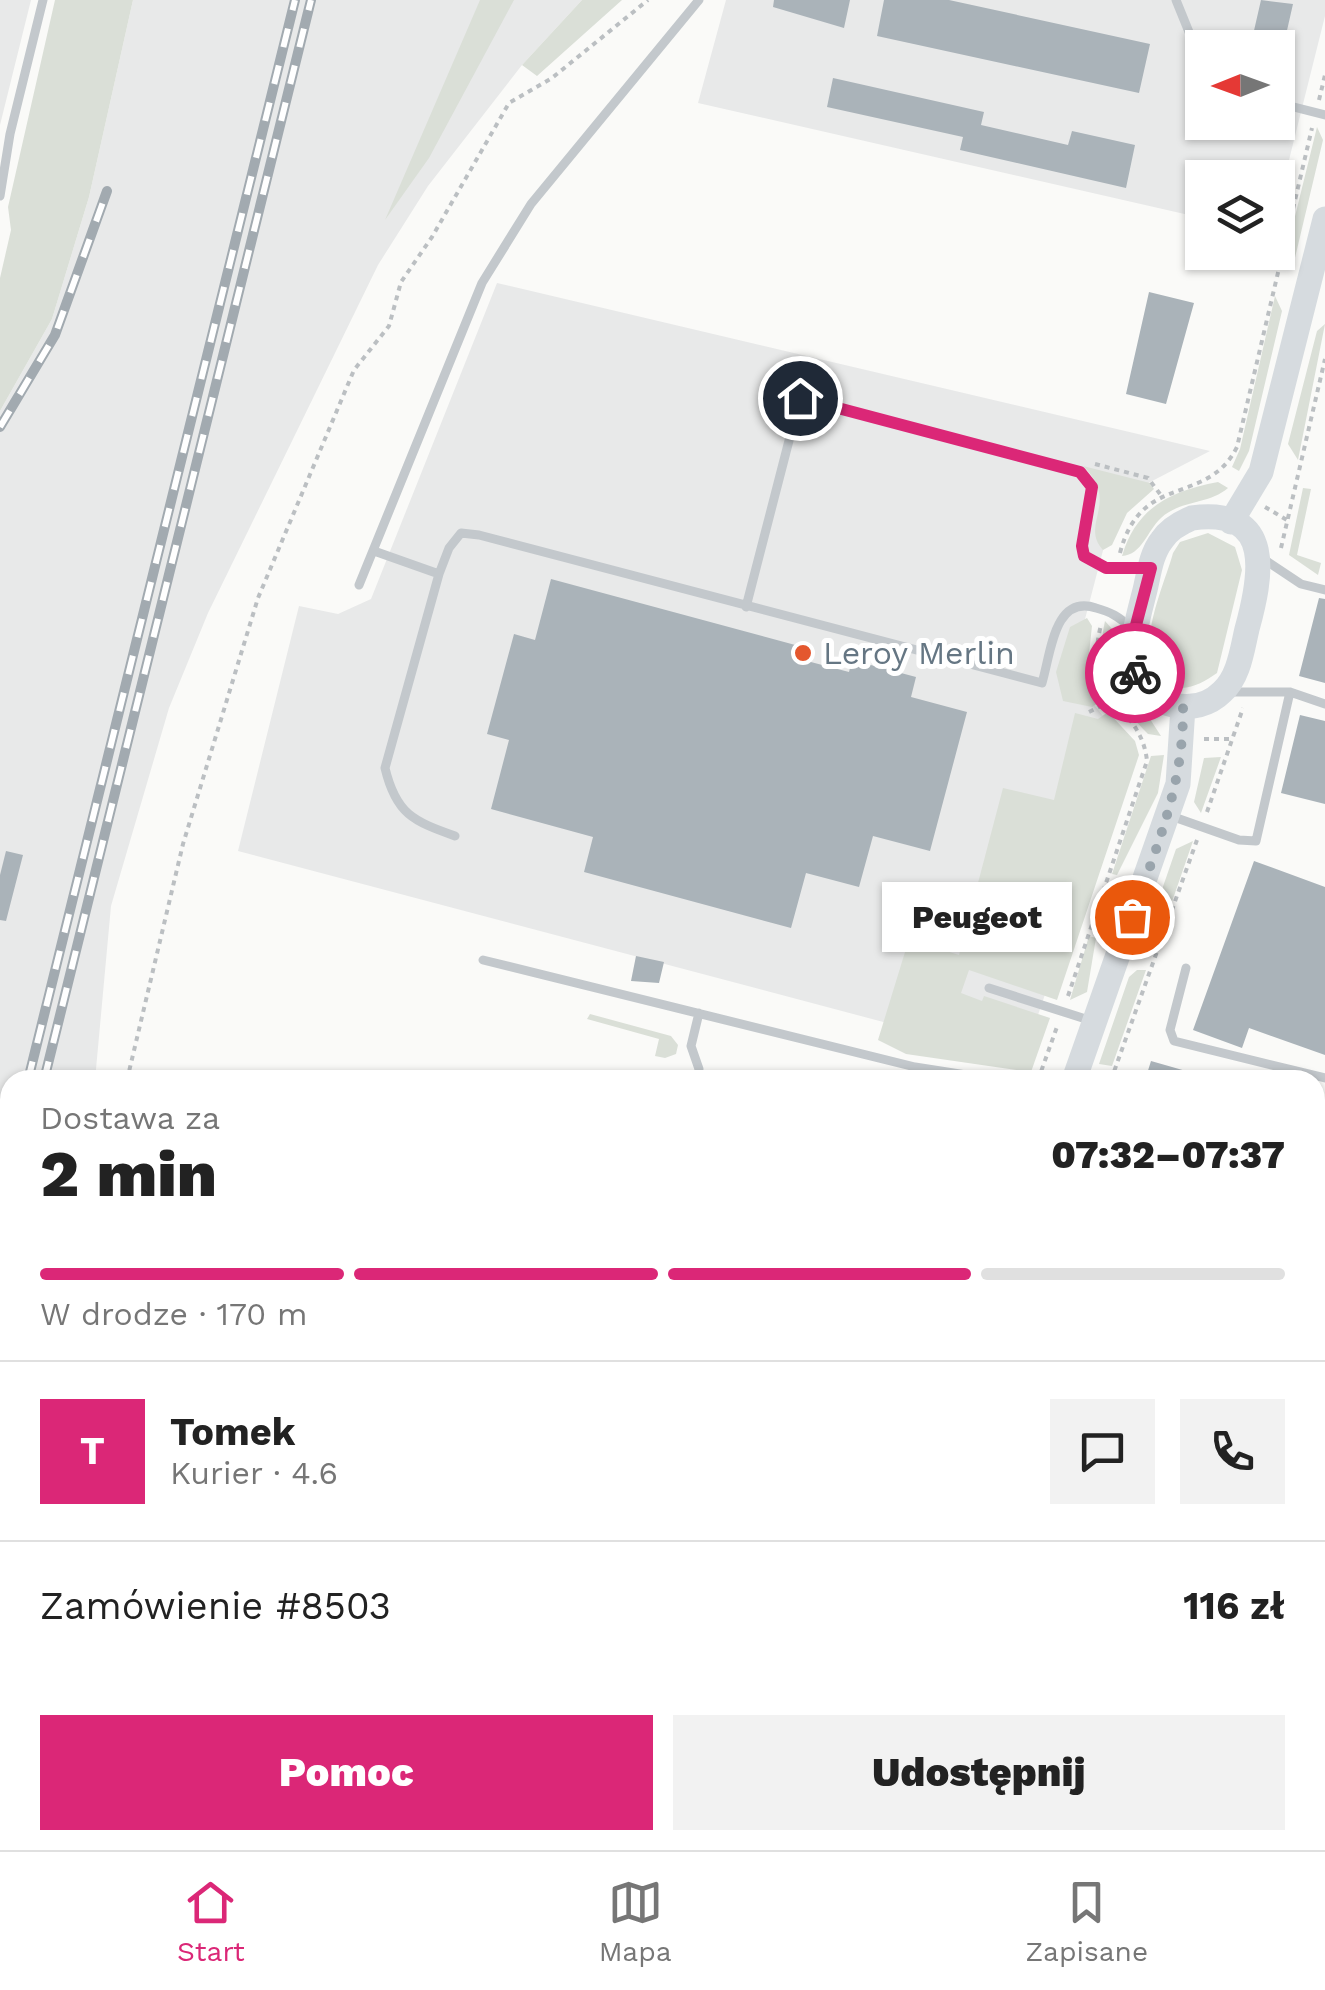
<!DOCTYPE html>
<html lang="pl">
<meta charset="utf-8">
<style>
body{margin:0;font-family:"Work Sans",sans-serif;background:#f2f2f2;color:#222;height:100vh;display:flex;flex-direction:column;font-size:38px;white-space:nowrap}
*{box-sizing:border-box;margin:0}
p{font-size:32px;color:#767676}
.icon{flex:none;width:55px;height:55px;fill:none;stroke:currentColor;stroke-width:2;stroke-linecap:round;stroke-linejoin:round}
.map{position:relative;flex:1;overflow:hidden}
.side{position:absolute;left:0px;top:1070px;width:1325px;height:780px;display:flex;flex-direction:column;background:#fff;border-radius:30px 30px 0 0;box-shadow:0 2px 8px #0004}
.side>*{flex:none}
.needle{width:65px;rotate:269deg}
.tools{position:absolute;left:1185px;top:30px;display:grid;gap:20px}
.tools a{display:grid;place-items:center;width:110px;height:110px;border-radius:0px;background:#fff;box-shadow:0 2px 8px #0004;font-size:50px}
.pin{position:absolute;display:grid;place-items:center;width:85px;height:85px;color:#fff;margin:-42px;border:5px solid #fff;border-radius:50%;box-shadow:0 2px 10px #0007}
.courier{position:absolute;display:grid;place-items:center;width:100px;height:100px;margin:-50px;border:8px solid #db2777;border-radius:50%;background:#fff;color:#222;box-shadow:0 2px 12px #0007}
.bubble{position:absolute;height:70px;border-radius:0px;background:#fff;box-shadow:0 2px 8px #0004;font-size:32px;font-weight:800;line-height:70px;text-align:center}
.summary em{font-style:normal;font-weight:800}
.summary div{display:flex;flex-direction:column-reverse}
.summary{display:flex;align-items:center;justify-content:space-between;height:170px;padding:0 40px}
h1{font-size:65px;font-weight:800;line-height:75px}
.bar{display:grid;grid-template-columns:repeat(4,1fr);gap:15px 10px;align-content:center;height:120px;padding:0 40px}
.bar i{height:12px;border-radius:8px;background:#e0e0e0}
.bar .active{background:#db2777}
.bar p{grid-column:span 4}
.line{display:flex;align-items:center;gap:25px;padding:0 40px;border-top:2px solid #e0e0e0}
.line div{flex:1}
.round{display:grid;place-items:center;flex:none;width:105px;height:105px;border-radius:0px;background:#f2f2f2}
.cta{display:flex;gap:20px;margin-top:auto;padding:20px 40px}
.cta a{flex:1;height:115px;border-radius:0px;background:#db2777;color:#fff;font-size:40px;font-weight:800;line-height:115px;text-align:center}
.cta a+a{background:#f2f2f2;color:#222}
.tabs{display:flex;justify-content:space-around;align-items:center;height:140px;border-top:2px solid #e0e0e0;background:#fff;font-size:28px;color:#767676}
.tabs a{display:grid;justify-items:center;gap:5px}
.tabs .active{color:#db2777}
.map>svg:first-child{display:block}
</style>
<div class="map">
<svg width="1325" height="1850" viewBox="0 0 1325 1850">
<rect width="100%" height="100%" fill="#fafaf8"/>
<!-- built -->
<path fill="#e8e9e9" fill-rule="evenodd" d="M0,0H31L0,125Z
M133,0H582L522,65L428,186L378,265L208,613L169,708L111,906L95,1080H10V1444L0,1480V411L52,319L89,197Z
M726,0H1325V16L1278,204V178H1202V218L698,103ZM1202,48H1278V122H1202Z
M497,283L1210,451L1129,493L1106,539L1079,642L1078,685L1129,748L1023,1059L238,851L299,606L338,614L371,599Z
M10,1604V1840H756L752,1850H0V1638Z"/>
<!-- green -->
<path fill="#dadfd7" d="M55,0H133L89,197L52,319L0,411V278L11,230L8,207Z
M480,0H514L429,158L385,220Z
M582,0H622L537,76L522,65Z
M1317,127L1323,140L1294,262L1282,269Z
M1275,296L1282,311L1249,451L1239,471L1232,467L1240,449Z
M1325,324L1298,460L1288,444L1317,331Z
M1083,466L1150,483L1154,489L1127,513L1112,545L1103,550C1079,524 1121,502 1083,466Z
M1218,482L1228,488C1208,505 1180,500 1161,518C1147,531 1142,555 1122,556C1136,508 1170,491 1218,482Z
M1303,488L1311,489L1297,555L1321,563L1318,575L1289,555Z
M1208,533L1235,547L1242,570L1217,673C1202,683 1185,694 1167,684C1128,660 1164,587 1173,553L1180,542Z
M1087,618L1092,626L1088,663L1101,701L1092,707L1063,701L1056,672L1070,627Z
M1105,621L1113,630L1117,668L1161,736L1148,734C1114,699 1094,671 1105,621Z
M1108,712L1135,741L1139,755L1057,1000L969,970L961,993L982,1001L984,996L1050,1018L1031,1072L906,1054L878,1040L909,939L959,955L1003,788L1054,800L1075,713L1098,719Z
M1164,755L1158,793L1117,875L1112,874L1151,756Z
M1221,757L1201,813L1194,802L1204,758Z
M1193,841L1157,945L1148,930L1176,849Z
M1089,936L1096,938L1087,992L1070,1000Z
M1137,970H1146L1112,1066L1099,1064L1129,977Z
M590,1014L671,1036L678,1045L676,1054L665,1058L655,1056L659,1039L587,1019Z"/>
<!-- building -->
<path fill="#aab3b9" d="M774,0H850L844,28L773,7Z
M884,0H949L1150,44L1139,93L877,36Z
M1261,0L1293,4L1283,48H1250Z
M833,78L984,112L981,125L1068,145L1072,131L1135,145L1126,188L960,150L963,137L827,107Z
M1149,292L1194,303L1166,404L1126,394Z
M551,579L810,649L807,661L849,672L852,660L916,677L911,697L967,712L930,851L873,836L859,887L806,873L791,928L584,872L593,837L491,809L509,740L487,734L514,634L535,640Z
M1319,598L1325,599V683L1299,676Z
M1300,715L1325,721V804L1281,793Z
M6,851L23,855L6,921L0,920V875Z
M1254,861L1325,887V1055L1249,1028L1242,1048L1193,1030Z
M636,956L664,962L659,983L631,981Z
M1151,1061L1200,1075V1080H1145Z"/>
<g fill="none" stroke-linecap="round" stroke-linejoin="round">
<!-- path -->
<path stroke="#bbbfc2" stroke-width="4" stroke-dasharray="5 5" stroke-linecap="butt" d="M1319,100L1325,75
M1095,464L1148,478L1160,494
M1265,507L1287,520
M1281,548L1325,359
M1120,553C1141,471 1207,507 1237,447L1312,128
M1089,712L1111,701
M1204,739H1234
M1207,812L1243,708
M1068,996L1147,761C1141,703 1081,703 1101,625
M127,1080L183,844L258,598L354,370L389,326L401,282L432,237L509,103L552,78L648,0
M1038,1080L1058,1024
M1111,1080L1197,840
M0,1614L10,1580
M763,1850L767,1840
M834,1850L837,1840"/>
<!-- lane -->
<path stroke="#c3c8cc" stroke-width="9" d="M1176,0L1202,64
M1278,103L1325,115
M0,196L10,134L43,0
M374,551L439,574L449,548L461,533L479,535L1042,683C1051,653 1054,594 1096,608C1111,612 1119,617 1130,627
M1262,558L1301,584L1325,590
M439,574L385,768C396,814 413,821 455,836
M359,585L482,283L531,204L699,0
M746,607L800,398L1080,472L1092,487L1082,547L1084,556L1106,568H1148
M1230,692H1290L1325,704
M1171,816L1239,840L1256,841L1290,692
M483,960L915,1067L998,1080
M1186,968L1170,1030L1174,1041L1325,1078
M989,988L1092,1021
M697,1080L699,1069L691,1046L699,1013
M176,1840L213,1850
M1173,1840L1202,1848"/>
<!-- secondary -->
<path stroke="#d6dbdf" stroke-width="25" d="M1192,518C1276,507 1261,578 1247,629C1242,650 1239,677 1222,692C1209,705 1191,709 1173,705C1114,693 1135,630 1145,590C1149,573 1151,554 1162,540C1169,529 1180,523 1192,518Z
M1231,522L1261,472L1325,219
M1074,1080L1178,784L1183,707
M799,1850L803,1840"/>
<defs>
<path id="rail" d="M0,427L55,335L107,191
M28,1080L295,0
M44,1080L311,0
M0,1192L10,1152
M0,1257L10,1216"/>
</defs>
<!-- rail casing -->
<use href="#rail" stroke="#a2aab0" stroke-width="10"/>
<!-- rail -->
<use href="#rail" stroke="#fff" stroke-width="6" stroke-dasharray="19" stroke-linecap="butt"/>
</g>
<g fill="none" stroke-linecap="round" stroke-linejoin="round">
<!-- done -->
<path stroke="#99a4ac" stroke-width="10" stroke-dasharray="0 18" d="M1132,917C1157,845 1184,785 1183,707L1157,699L1135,673"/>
<!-- route -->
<path stroke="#db2777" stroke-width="12" d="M800,398L1080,472L1092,487L1082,546L1084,556L1106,568H1151L1131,644L1135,673"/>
</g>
<!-- markers -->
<circle fill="#e4572e" stroke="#fff" stroke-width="4" cx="803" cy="653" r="10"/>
<g text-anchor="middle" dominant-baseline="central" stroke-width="10" stroke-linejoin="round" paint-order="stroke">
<!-- poi labels -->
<g font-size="32" fill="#657683" stroke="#fff" text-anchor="start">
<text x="823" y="653">Leroy Merlin</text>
</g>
</g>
</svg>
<div class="tools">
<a><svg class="needle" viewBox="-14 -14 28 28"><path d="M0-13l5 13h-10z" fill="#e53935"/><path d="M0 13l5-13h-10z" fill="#767676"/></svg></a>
<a><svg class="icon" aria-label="layers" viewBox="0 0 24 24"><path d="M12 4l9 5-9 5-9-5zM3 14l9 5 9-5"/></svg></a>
</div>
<div class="pin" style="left:1132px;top:917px;background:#ea580c"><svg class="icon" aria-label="bag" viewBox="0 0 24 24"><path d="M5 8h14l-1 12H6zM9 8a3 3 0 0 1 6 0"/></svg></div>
<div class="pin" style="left:800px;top:398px;background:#1f2937"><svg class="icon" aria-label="home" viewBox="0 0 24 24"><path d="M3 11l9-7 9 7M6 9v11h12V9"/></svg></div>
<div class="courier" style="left:1135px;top:673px"><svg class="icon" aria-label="bike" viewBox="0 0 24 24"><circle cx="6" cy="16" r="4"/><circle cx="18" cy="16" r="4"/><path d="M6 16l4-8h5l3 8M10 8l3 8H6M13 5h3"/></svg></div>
<div class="bubble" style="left:882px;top:882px;width:190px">Peugeot</div>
<section class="side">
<div class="summary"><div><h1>2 min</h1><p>Dostawa za</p></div><em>07:32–07:37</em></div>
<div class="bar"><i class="active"></i><i class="active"></i><i class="active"></i><i></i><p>W drodze · 170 m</p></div>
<div class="line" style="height:180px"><b class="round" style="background:#db2777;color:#fff">T</b><div><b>Tomek</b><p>Kurier · 4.6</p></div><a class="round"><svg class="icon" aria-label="chat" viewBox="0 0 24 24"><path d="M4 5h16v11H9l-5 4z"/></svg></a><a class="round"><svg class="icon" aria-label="phone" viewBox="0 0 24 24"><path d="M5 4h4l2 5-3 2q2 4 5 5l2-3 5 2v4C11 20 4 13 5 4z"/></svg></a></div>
<div class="line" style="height:130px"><div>Zamówienie #8503</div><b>116 zł</b></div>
<div class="cta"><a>Pomoc</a><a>Udostępnij</a></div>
</section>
</div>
<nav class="tabs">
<a class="active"><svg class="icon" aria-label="home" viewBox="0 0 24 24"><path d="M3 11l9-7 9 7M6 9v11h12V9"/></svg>Start</a>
<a><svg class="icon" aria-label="map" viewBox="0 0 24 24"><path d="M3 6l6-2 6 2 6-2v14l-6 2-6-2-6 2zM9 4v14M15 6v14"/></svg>Mapa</a>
<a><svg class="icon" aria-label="saved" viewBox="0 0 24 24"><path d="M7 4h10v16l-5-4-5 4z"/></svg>Zapisane</a>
</nav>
